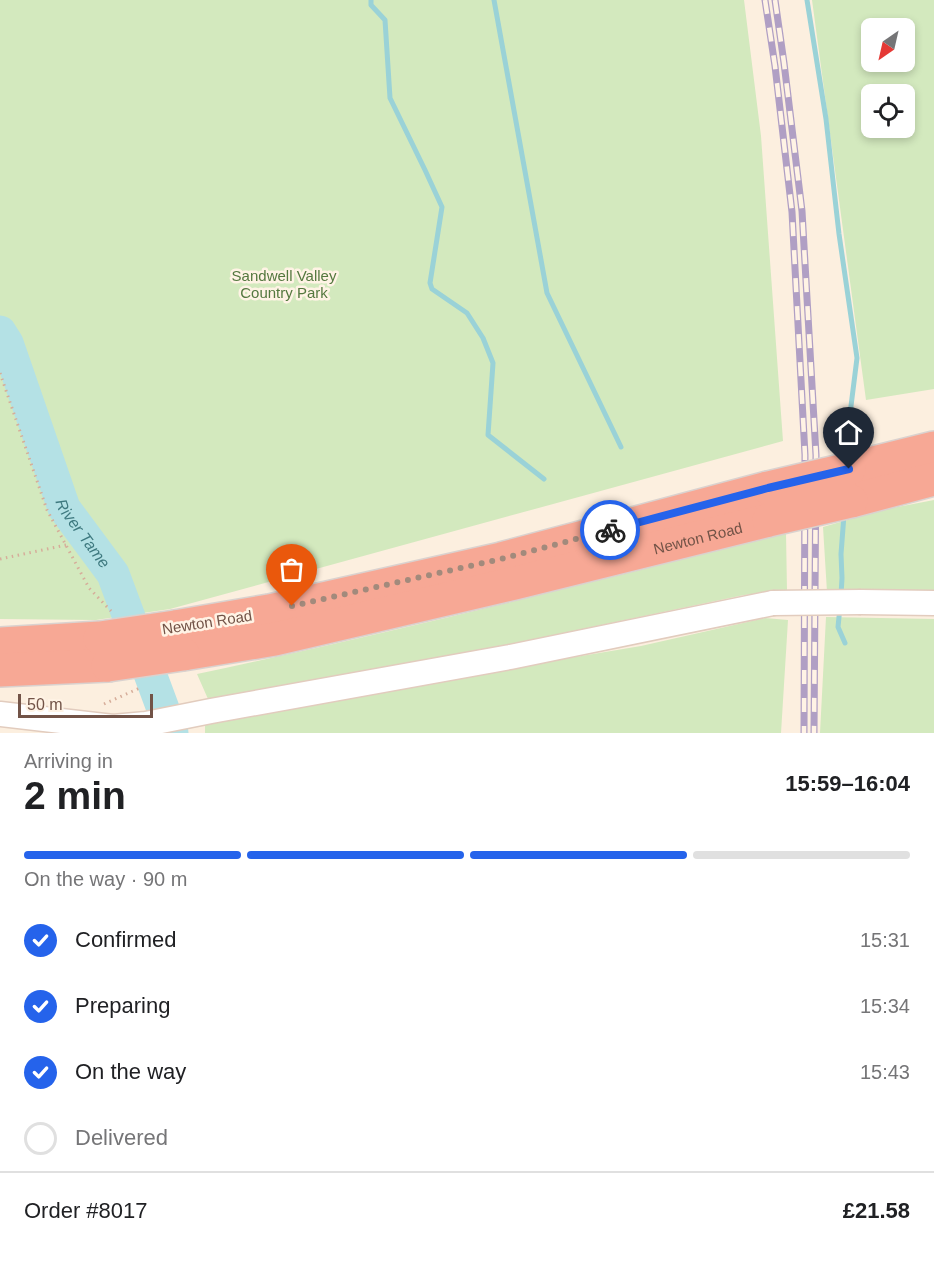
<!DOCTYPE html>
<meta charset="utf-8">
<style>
body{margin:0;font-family:Arial,sans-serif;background:#f6f6f6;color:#202124;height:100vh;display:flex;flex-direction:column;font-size:22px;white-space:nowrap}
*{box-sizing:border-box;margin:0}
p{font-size:20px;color:#757577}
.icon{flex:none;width:33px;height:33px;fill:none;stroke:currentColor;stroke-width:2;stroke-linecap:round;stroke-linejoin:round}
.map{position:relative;height:733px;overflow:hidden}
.side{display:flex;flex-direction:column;background:#fff;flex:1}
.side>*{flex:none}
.needle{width:39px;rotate:214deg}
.controls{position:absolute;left:861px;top:18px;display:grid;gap:12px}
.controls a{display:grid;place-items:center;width:54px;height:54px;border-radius:9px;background:#fff;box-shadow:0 3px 9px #0003;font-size:30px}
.scale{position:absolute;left:18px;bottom:15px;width:135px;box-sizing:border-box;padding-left:6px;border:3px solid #725347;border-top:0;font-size:16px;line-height:21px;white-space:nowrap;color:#725347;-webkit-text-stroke:4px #fff3e5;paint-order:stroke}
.pin{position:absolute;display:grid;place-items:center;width:51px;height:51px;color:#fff;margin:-62px -26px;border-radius:50% 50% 50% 0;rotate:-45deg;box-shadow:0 0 6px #0007}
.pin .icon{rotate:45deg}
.courier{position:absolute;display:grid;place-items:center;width:60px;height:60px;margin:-30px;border:4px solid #2563eb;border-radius:50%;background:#fff;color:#222;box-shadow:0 2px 8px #0007}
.overview em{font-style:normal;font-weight:700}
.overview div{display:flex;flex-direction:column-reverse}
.overview{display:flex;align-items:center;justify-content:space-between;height:102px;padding:0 24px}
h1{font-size:39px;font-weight:700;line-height:45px}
.bar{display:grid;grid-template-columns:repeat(4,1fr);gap:9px 6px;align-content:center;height:72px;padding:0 24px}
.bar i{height:8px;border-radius:4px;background:#e0e0e0}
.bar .active{background:#2563eb}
.bar p{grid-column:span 4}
.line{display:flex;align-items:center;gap:15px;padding:0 24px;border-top:2px solid #e0e0e0}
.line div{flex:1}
ol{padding:0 24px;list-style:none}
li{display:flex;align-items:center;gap:18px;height:66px}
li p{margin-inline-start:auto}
li .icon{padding:6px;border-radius:50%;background:#2563eb;color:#fff;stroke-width:4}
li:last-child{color:#757577}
li i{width:33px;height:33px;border:3px solid #e0e0e0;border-radius:50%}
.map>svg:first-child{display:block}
</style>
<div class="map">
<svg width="934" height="733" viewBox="0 0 934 733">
<rect width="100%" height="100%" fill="#fcefdf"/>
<!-- green -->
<path fill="#d3e9be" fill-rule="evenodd" d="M0,0H744L761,136L783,441L170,609L96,620L0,619Z
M812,0H934V389L866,400ZM872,28H904V62H872ZM872,94H904V128H872Z
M934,500V592H827L823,527L882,510Z
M786,533L787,591L744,595L388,670L208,699L197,674C395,632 590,583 786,533Z
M826,617L934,619V733H820Z
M765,618L788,620L781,733H205V719L641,646Z"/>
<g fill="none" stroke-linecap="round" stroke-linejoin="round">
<!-- stream -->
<path stroke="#9ad2d7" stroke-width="5" d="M371,0V5L385,20L390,98L425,170L442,207L430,283L432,289L467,313L483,338L493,363L488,435L544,479
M494,0L547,293L621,447
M807,0L826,119L839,234L857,358L850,414L847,458
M841,595L842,578L841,554L844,515
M840,607L838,627L845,643"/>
<!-- river -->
<path stroke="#b4e1e5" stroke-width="33" id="s1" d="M0,332L7,343L64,508L113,574L172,733"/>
<defs>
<path id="minor" d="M861,602L934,603
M0,714L113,727L146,724L211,711L510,657L773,603"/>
<g id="highway">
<path d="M849,469L934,448"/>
<path d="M851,501L934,479"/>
<path d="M175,627L269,611L501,559L768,488"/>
<path d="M0,644L100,638"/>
<path id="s2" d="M183,654L275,639L515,583L769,520"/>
<path d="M0,670L108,665"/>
</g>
</defs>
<!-- minor casing -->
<use href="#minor" stroke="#e2ccbe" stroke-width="27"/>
<!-- highway casing -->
<use href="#highway" stroke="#dad2cf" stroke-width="36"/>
<!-- path -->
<path stroke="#d6ad9a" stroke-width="3" stroke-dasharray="1.5 4.5" stroke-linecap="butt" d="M0,373L47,510L89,588L111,611
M0,559L66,545
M104,704L142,687"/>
<!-- minor -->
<use href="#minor" stroke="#fff" stroke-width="24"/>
<!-- highway -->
<use href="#highway" stroke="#f7a895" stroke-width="33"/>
<defs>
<path id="rail" d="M765,0L775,66L792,212L805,455L804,733
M775,0L784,63L802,211L816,455L814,733"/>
</defs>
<!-- rail casing -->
<use href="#rail" stroke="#b09fc4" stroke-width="7"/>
<!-- rail -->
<use href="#rail" stroke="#fff3e5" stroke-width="4.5" stroke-dasharray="14" stroke-linecap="butt"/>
<defs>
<path id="minor-bridge" d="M773,603L861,602"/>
<path id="highway-bridge" d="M768,488L849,469
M769,520L851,501
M100,638L175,627
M108,665L183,654"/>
</defs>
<!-- minor-bridge casing -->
<use href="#minor-bridge" stroke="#e2ccbe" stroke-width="27" stroke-linecap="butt"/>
<!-- highway-bridge casing -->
<use href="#highway-bridge" stroke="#dad2cf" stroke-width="36" stroke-linecap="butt"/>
<!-- minor-bridge -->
<use href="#minor-bridge" stroke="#fff" stroke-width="24"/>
<!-- highway-bridge -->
<use href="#highway-bridge" stroke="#f7a895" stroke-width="33"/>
</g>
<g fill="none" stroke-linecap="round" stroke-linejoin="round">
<!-- done -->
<path stroke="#a28a7c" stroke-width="6" stroke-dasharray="0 10.8" d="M292,606L501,559L610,530"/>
<!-- route -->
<path stroke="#2563eb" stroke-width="8" d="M610,530L768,488L849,469"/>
</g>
<g text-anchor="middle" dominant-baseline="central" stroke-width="5" stroke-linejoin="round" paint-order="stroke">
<!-- park labels -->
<g font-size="15" fill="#54783f" stroke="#fff3e5">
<text x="284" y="275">Sandwell Valley<tspan x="284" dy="17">Country Park</tspan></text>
</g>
<!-- street labels -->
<g font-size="15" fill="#725347" stroke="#fff3e5">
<text stroke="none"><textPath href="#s2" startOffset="528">Newton Road</textPath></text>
<text transform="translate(207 622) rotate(-9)">Newton Road</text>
</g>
<!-- water labels -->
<g font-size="16" font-style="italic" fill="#3e797f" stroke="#fff3e5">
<text stroke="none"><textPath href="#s1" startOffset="219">River Tame</textPath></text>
</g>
</g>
</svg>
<div class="controls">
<a><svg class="needle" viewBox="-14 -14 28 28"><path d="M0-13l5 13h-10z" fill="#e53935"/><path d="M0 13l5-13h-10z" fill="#757577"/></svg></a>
<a><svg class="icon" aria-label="locate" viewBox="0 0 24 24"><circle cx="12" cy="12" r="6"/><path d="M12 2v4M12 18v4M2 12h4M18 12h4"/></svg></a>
</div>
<div class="scale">50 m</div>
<div class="pin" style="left:292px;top:606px;background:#ea580c"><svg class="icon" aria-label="bag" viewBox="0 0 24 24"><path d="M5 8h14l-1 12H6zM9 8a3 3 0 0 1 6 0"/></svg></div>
<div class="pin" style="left:849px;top:469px;background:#1f2937"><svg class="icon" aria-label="home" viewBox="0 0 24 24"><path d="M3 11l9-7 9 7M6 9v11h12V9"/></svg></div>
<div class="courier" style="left:610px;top:530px"><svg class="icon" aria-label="bike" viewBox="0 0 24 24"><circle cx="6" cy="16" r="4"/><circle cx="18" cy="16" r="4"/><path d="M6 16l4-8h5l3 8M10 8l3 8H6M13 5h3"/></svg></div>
</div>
<section class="side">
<div class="overview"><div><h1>2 min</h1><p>Arriving in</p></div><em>15:59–16:04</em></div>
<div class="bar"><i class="active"></i><i class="active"></i><i class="active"></i><i></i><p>On the way · 90 m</p></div>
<ol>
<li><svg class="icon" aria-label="check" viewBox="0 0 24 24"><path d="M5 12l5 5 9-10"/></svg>Confirmed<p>15:31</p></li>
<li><svg class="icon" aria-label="check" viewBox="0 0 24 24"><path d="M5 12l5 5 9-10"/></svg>Preparing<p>15:34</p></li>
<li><svg class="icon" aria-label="check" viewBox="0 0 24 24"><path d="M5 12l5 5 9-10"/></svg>On the way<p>15:43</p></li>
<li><i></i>Delivered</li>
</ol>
<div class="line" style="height:78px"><div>Order #8017</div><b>£21.58</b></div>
</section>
